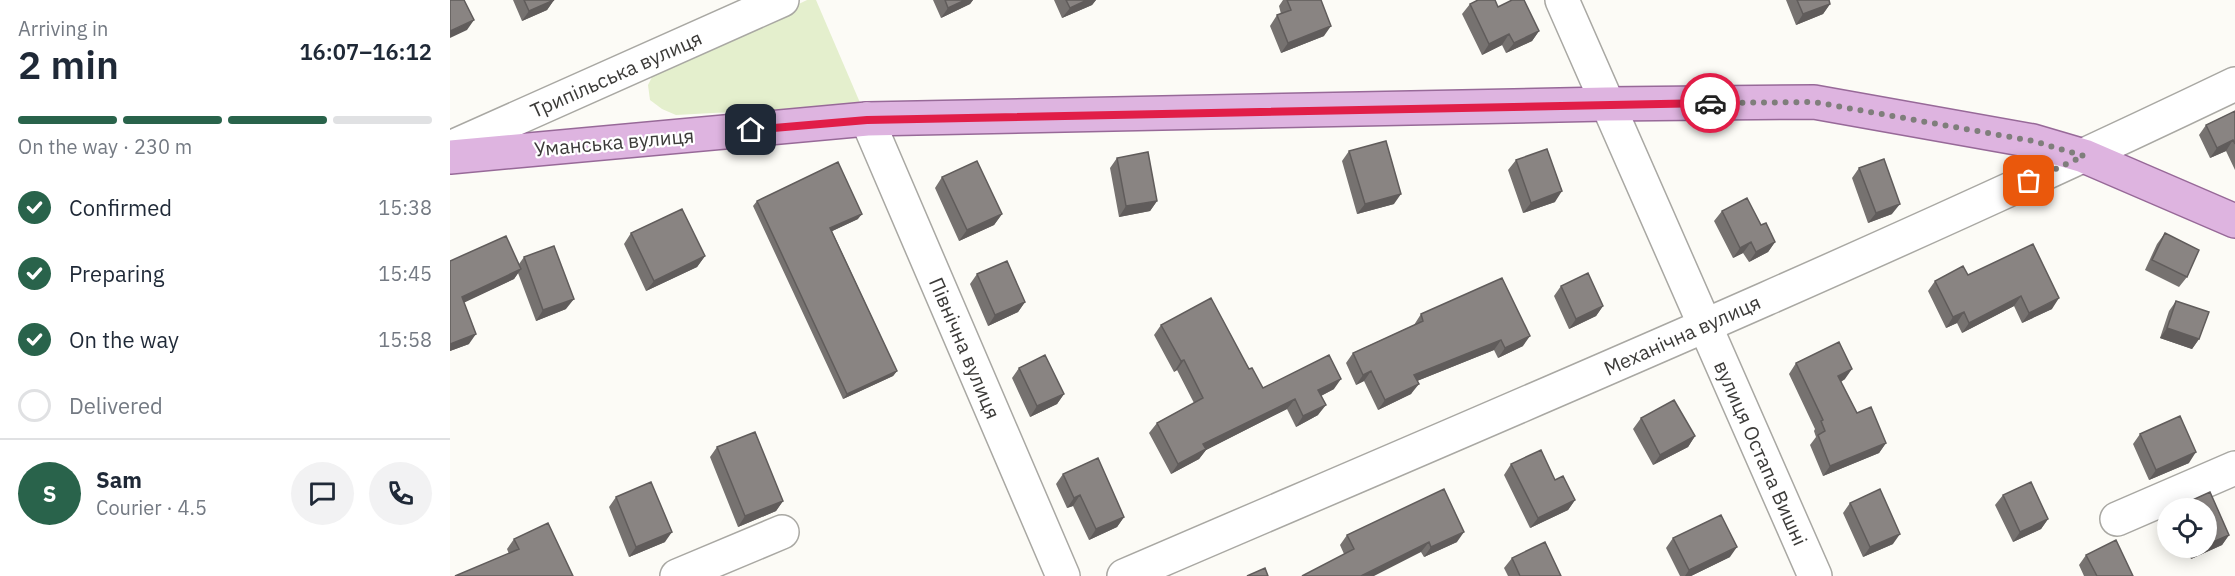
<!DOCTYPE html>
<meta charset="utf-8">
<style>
body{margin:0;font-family:"IBM Plex Sans",sans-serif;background:#f2f2f3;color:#1f2937;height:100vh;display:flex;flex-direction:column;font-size:22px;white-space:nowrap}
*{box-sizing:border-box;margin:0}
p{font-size:20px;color:#747a83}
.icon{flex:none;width:33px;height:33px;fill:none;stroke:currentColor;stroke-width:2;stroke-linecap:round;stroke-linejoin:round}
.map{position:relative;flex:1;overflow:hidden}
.details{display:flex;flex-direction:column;background:#fff;width:450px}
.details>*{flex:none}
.buttons{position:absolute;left:1707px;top:498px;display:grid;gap:12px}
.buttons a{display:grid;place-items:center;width:60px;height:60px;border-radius:50%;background:#fff;box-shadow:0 3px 15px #0003;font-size:30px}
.pin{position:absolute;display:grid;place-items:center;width:51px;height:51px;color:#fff;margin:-26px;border-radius:12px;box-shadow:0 3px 9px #0006}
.courier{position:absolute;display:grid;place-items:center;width:60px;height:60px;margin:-30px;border:4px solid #e11d48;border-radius:50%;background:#fff;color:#222;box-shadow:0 2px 8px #0007}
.overview em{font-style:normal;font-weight:600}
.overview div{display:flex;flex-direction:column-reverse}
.overview{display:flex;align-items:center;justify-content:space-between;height:102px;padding:0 18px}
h1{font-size:39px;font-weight:600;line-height:45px}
.bar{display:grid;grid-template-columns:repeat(4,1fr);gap:9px 6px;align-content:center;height:72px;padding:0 18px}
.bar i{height:8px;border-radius:4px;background:#e0e1e3}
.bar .on{background:#29634b}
.bar p{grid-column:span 4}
.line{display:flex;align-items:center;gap:15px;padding:0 18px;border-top:2px solid #e0e1e3}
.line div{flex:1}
.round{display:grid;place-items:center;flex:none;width:63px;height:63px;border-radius:32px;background:#f2f2f3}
ol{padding:0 18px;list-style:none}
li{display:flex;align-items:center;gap:18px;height:66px}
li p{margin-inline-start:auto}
li .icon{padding:6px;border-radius:50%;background:#29634b;color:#fff;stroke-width:4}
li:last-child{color:#747a83}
li i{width:33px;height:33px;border:3px solid #e0e1e3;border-radius:50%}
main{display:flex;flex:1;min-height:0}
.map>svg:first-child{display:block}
</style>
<main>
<section class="details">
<div class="overview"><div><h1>2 min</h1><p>Arriving in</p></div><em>16:07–16:12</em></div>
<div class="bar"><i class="on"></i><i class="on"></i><i class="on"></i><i></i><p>On the way · 230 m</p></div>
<ol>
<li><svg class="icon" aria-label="check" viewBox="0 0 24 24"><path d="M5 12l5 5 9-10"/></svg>Confirmed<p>15:38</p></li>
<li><svg class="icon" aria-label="check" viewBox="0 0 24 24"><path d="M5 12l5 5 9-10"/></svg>Preparing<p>15:45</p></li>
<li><svg class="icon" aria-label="check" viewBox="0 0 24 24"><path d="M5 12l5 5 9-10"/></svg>On the way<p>15:58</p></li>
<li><i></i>Delivered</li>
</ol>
<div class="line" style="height:108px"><b class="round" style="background:#29634b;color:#fff">S</b><div><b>Sam</b><p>Courier · 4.5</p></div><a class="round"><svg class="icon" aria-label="chat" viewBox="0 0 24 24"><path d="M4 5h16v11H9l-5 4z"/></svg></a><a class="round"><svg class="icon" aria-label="phone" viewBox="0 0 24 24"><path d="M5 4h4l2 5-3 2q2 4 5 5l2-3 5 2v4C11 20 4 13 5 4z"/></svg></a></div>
</section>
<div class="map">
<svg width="1785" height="576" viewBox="0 0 1785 576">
<rect width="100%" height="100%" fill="#fcfbf6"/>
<!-- green -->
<path fill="#e4efcd" d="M357,0H366L411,105L226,115L212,109L200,100L198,85L202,77L215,69Z"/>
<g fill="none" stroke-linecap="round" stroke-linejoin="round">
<defs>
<path id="minor" d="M1112,0L1365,576
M417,119L613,576
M0,148L332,0
M1667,519L1785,468
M227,576L332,532
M674,576C1046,416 1420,259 1785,84"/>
<path id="major" d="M0,157L417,119L1157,104L1364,102L1583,141L1634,156L1785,221"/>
</defs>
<!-- minor casing -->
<use href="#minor" stroke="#a9a8a3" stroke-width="36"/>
<!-- major casing -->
<use href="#major" stroke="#976998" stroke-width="36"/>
<!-- minor -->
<use href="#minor" stroke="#fff" stroke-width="33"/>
<!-- major -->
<use href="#major" stroke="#deb4e0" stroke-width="33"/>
</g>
<!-- wall -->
<path fill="#767270" d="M63,0H104L97,10L72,21Z
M483,0H523L520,4L491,18Z
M604,0H646L642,5L612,18Z
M833,0H871L874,36L831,53L820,26L827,15L831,14L829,6Z
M1336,0H1379L1380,4L1373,14L1346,25Z
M1020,4L1048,7L1089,31L1082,41L1056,53L1052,45L1032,55L1012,14Z
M1785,111V170L1776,151L1760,158L1749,135L1756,125Z
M899,151L944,204L907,214L892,161Z
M667,158L707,201L700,211L669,217L660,168Z
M1066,160L1105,202L1073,213L1058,170Z
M1409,168L1442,214L1418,223L1402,178Z
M492,177L552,214L544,225L509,241L485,188Z
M307,201L408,219L382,231L447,371L443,376L393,399L303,206Z
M1272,211L1311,225L1325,242L1318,252L1299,262L1293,253L1283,258L1264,221Z
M181,233L255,256L247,267L196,291L174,244Z
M1715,233L1737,277L1729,287L1695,270L1707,244Z
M74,257L116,309L86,321L68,273L64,279L14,302L19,344L0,351V261L69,264Z
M527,274L575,302L568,312L538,326L520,284Z
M1518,275L1602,309L1572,323L1564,306L1512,333L1507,323L1496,328L1478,291L1485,281Z
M1111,286L1153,306L1146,316L1119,329L1104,296Z
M1726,301L1749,339L1742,349L1710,338L1719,311Z
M971,314L1073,346L1048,358L1044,350L967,381L961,394L928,410L914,381L906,385L896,363L903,353L964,325Z
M711,325L799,369L813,388L884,389L871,396L868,415L846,427L837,409L756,450L749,459L721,474L699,433L707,423L744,403L727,370L724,372L704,335Z
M1346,363L1395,379L1391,382L1407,413L1436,443L1429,453L1373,476L1360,445L1366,437L1364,431L1365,429L1339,374Z
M569,368L614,394L607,404L580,417L562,378Z
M1191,418L1245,436L1238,447L1203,465L1183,429Z
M1690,434L1739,463L1699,480L1683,444Z
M267,447L333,501L326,511L288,527L260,457Z
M1061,464L1105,480L1125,500L1118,510L1080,528L1054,475Z
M613,474L674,517L667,527L639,540L623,506L617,508L606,484Z
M1760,492L1779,535L1772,545L1741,559L1736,548H1756V508H1727L1729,506Z
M1553,495L1598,519L1591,529L1563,542L1545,505Z
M166,497L215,542L179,557L159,507Z
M1400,503L1443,544L1413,557L1393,513Z
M897,535L1007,542L974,557L971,552L894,554L890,545Z
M1223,538L1280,557L1241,576H1230L1216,548Z
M64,539L123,576L59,554L57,549Z
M1636,555L1683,576H1634L1629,565Z
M1062,558L1111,576H1058L1054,568Z"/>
<!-- shaded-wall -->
<path fill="#605c5b" d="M104,0L97,10L72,21L79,11Z
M515,0H523L520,4L491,18L498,8Z
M637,0H646L642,5L612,18L620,8Z
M1380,4L1373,14L1346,25L1353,14Z
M24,20L17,30L0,38V31Z
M881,26L874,36L831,53L838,43Z
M1089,31L1082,41L1056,53L1064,43Z
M1059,34L1052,45L1032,55L1039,44Z
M1783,140L1776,151L1760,158L1767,148Z
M1112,191L1105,202L1073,213L1081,203Z
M951,194L944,204L907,214L915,204Z
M707,201L700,211L669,217L676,206Z
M1450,204L1442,214L1418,223L1426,213Z
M412,214L408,219L376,234L380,228Z
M552,214L544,225L509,241L517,230Z
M1301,242L1293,253L1283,258L1290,248Z
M1325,242L1318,252L1299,262L1306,252Z
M255,256L247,267L196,291L204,281Z
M71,269L64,279L5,307L12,297Z
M1571,296L1564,306L1512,333L1519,323Z
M1609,298L1602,309L1572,323L1579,313Z
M124,299L116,309L86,321L93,310Z
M575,302L568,312L538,326L545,315Z
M1153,306L1146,316L1119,329L1126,319Z
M1514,312L1507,323L1496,328L1503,317Z
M1717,328L1749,339L1742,349L1710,338Z
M26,334L19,344L0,351V344Z
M1080,336L1073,346L1048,358L1055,348Z
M1051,340L1044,350L957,385L964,375Z
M734,360L727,370L724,372L731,361Z
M1402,369L1395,379L1381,387L1388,376Z
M447,371L443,376L393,399L397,394Z
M921,371L914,381L906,385L913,375Z
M891,379L884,389L861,401L868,390Z
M969,384L961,394L928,410L935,400Z
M614,394L607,404L580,417L587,406Z
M845,399L837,409L756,450L749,459L721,474L728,464L753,444Z
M876,405L868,415L846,427L853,416Z
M1245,436L1238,447L1203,465L1210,455Z
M1436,443L1429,453L1373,476L1380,466Z
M1746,452L1739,463L1699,480L1706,470Z
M630,495L623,506L617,508L624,498Z
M1125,500L1118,510L1080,528L1088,518Z
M333,501L326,511L288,527L295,516Z
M674,517L667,527L639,540L646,529Z
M1598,519L1591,529L1563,542L1570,532Z
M222,532L215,542L179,557L186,547Z
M1014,532L1007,542L974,557L981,547Z
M1450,534L1443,544L1413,557L1420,547Z
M1779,535L1772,545L1741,559L1749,549L1752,548H1756V545Z
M979,542L971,552L924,576H911Z
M1287,547L1280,557L1241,576H1235L1239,570Z"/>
<!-- building -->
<path fill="#898482" stroke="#605c5b" stroke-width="1.5" d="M0,0H14L24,20L0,31Z
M74,0H104L79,11Z
M495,0H515L498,8Z
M616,0H637L620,8Z
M837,0H871L881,26L838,43L827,15L841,10Z
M1028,0H1045L1048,7L1062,0H1074L1089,31L1064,43L1059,34L1039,44L1020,4Z
M1347,0H1379L1380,4L1353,14Z
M1785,111V144L1783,140L1767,148L1756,125Z
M936,141L951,194L915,204L899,151Z
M1097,149L1112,191L1081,203L1066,160Z
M698,152L707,201L676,206L667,158Z
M1434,159L1450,204L1426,213L1409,168Z
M527,161L552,214L517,230L492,177Z
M388,162L412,214L380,228L447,371L397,394L307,201Z
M1297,198L1311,225L1316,223L1325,242L1306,252L1301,242L1290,248L1272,211Z
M232,209L255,256L204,281L181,233Z
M1715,233L1749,250L1737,277L1702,260Z
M56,236L71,269L12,297L26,334L0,344V261Z
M1583,244L1609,298L1579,313L1571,296L1519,323L1514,312L1503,317L1485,281L1513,266L1518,275Z
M104,246L124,299L93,310L74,257Z
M557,261L575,302L545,315L527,274Z
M1138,273L1153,306L1126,319L1111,286Z
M1052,278L1080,336L1055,348L1051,340L964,375L969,384L935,400L921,371L913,375L903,353L973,321L971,314Z
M761,298L799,369L802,368L813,388L879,355L891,379L868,390L876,405L853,416L845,399L753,444L756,449L728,464L707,423L753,398L734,360L731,361L711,325Z
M1726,301L1759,312L1749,339L1717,328Z
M1389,342L1402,369L1388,376L1407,413L1421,407L1436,443L1380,466L1368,435L1375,431L1371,421L1373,420L1346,363Z
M595,355L614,394L587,406L569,368Z
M1224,400L1245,436L1210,455L1191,418Z
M1730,416L1746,452L1706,470L1690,434Z
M305,432L333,501L295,516L267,447Z
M1091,450L1105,480L1113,476L1125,500L1088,518L1061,464Z
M648,458L674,517L646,529L630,495L624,498L613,474Z
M201,482L222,532L186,547L166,497Z
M1581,482L1598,519L1570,532L1553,495Z
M994,489L1014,532L981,547L979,542L911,576H852L904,549L897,535Z
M1430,489L1450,534L1420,547L1400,503Z
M1760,492L1779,535L1756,545V508H1730L1729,506Z
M1271,515L1287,547L1239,570L1223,538Z
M98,523L123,576H5L69,549L64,539Z
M1666,540L1683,576H1647L1636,555Z
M1095,542L1111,576H1070L1062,558Z
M815,568L818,576H797Z"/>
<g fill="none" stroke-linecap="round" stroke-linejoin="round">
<!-- done -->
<path stroke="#7f7e7b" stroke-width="6" stroke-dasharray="0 10.8" d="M1260,103L1364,102L1583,141L1634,156L1579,181"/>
<!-- route -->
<path stroke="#e11d48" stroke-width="8" d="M301,130L417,120L1260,103"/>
</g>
<g text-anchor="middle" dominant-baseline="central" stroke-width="4.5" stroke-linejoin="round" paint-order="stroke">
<!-- street labels -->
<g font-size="20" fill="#3c3b39" stroke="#fff">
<text transform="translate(166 74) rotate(-24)">Трипільська вулиця</text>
<text transform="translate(164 142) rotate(-5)">Уманська вулиця</text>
<text transform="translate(1232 335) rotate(-24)">Механічна вулиця</text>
<text transform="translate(515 348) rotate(67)">Північна вулиця</text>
<text transform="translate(1311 453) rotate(66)">вулиця Остапа Вишні</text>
</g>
</g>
</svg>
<div class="buttons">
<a><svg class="icon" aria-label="locate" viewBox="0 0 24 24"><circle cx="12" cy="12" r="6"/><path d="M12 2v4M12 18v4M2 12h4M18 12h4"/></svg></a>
</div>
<div class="pin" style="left:1579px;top:181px;background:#ea580c"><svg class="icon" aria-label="bag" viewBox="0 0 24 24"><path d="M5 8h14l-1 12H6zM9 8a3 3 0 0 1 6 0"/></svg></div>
<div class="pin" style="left:301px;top:130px;background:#1f2937"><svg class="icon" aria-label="home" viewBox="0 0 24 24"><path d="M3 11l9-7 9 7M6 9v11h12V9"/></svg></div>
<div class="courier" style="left:1260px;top:103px"><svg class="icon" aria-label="car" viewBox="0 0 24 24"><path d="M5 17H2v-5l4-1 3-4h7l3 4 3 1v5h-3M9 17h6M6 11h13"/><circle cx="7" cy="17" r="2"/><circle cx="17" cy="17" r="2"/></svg></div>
</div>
</main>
